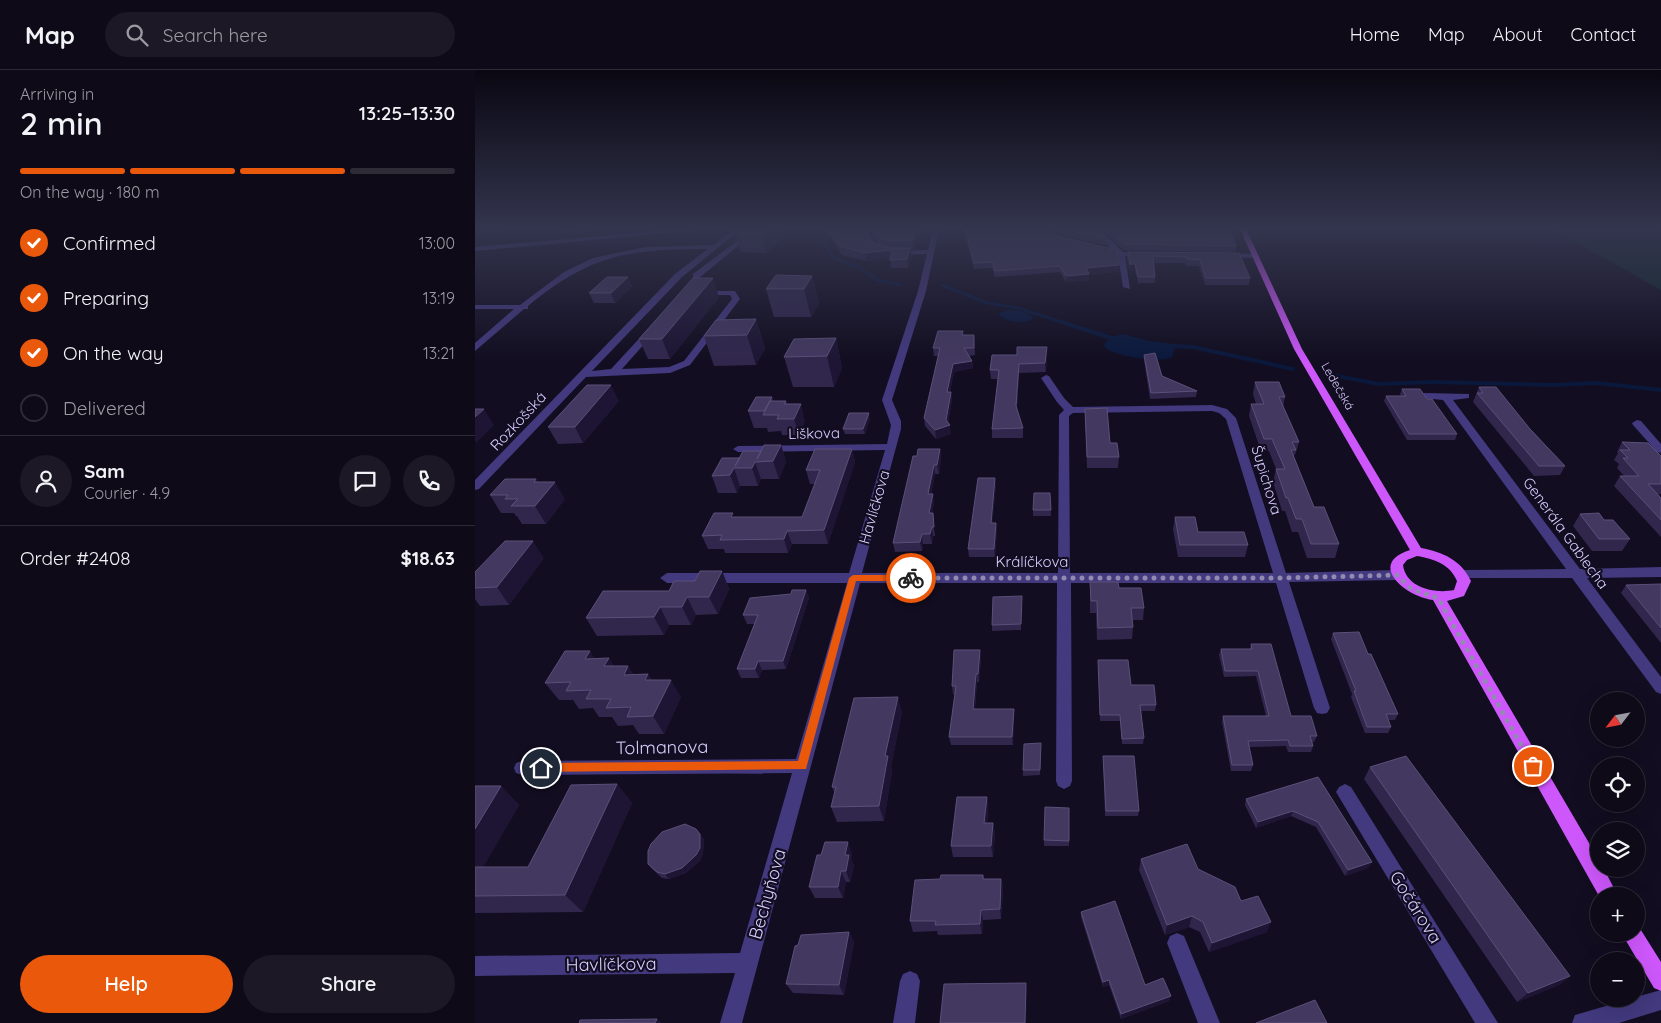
<!DOCTYPE html>
<meta charset="utf-8">
<style>
body{margin:0;font-family:Quicksand,sans-serif;background:#1c1825;color:#f1f3f6;height:100vh;display:flex;flex-direction:column;font-size:19px;white-space:nowrap}
*{box-sizing:border-box;margin:0}
p{font-size:16px;color:#9b9aa2}
.icon{flex:none;width:28px;height:28px;fill:none;stroke:currentColor;stroke-width:2;stroke-linecap:round;stroke-linejoin:round}
.map{position:relative;flex:1;overflow:hidden}
.sheet{display:flex;flex-direction:column;background:#0e0a18;width:475px}
.sheet>*{flex:none}
.needle{width:32px;rotate:238deg}
.buttons{position:absolute;left:1115px;top:622px;display:grid;gap:10px}
.buttons a{display:grid;place-items:center;width:55px;height:55px;border-radius:50%;background:#0e0a18;box-shadow:0 5px 20px #0002,0 0 0 1px #2e2b37;font-size:25px}
.pin{position:absolute;display:grid;place-items:center;width:42px;height:42px;color:#fff;margin:-21px;border:2px solid #fff;border-radius:50%;box-shadow:0 1px 5px #0007}
.courier{position:absolute;display:grid;place-items:center;width:50px;height:50px;margin:-25px;border:4px solid #ea580c;border-radius:50%;background:#fff;color:#222;box-shadow:0 1px 6px #0007}
.overview em{font-style:normal;font-weight:600}
.overview div{display:flex;flex-direction:column-reverse}
.overview{display:flex;align-items:center;justify-content:space-between;height:85px;padding:0 20px}
h1{font-size:32px;font-weight:600;line-height:38px}
.bar{display:grid;grid-template-columns:repeat(4,1fr);gap:8px 5px;align-content:center;height:60px;padding:0 20px}
.bar i{height:6px;border-radius:4px;background:#2e2b37}
.bar .selected{background:#ea580c}
.bar p{grid-column:span 4}
.line{display:flex;align-items:center;gap:12px;padding:0 20px;border-top:1px solid #2e2b37}
.line div{flex:1}
.round{display:grid;place-items:center;flex:none;width:52px;height:52px;border-radius:26px;background:#1c1825}
ol{padding:0 20px;list-style:none}
li{display:flex;align-items:center;gap:15px;height:55px}
li p{margin-inline-start:auto}
li .icon{padding:5px;border-radius:50%;background:#ea580c;color:#fff;stroke-width:4}
li:last-child{color:#9b9aa2}
li i{width:28px;height:28px;border:2px solid #2e2b37;border-radius:50%}
.primary-button{display:flex;gap:10px;margin-top:auto;padding:10px 20px}
.primary-button a{flex:1;height:58px;border-radius:30px;background:#ea580c;color:#fff;font-size:20px;font-weight:600;line-height:58px;text-align:center}
.primary-button a+a{background:#1c1825;color:#f1f3f6}
header{display:flex;align-items:center;gap:30px;box-sizing:border-box;height:70px;padding:0 25px;background:#0e0a18;border-bottom:1px solid #2e2b37}
header strong{font-size:24px}
nav{display:flex;gap:28px;margin-inline-start:auto;font-size:18px}
.search{width:350px;height:45px;background:#1c1825;display:flex;align-items:center;gap:12px;box-sizing:border-box;padding:0 18px;border-radius:28px;color:#9b9aa2;font-size:19px}
main{display:flex;flex:1;min-height:0}
.map>svg:first-child{display:block}
</style>
<header>
<strong>Map</strong>
<div class="search"><svg class="icon" aria-label="search" viewBox="0 0 24 24"><circle cx="10" cy="10" r="6"/><path d="M15 15l6 6"/></svg>Search here</div>
<nav><a>Home</a><a>Map</a><a>About</a><a>Contact</a></nav>
</header>
<main>
<section class="sheet">
<div class="overview"><div><h1>2 min</h1><p>Arriving in</p></div><em>13:25–13:30</em></div>
<div class="bar"><i class="selected"></i><i class="selected"></i><i class="selected"></i><i></i><p>On the way · 180 m</p></div>
<ol>
<li><svg class="icon" aria-label="check" viewBox="0 0 24 24"><path d="M5 12l5 5 9-10"/></svg>Confirmed<p>13:00</p></li>
<li><svg class="icon" aria-label="check" viewBox="0 0 24 24"><path d="M5 12l5 5 9-10"/></svg>Preparing<p>13:19</p></li>
<li><svg class="icon" aria-label="check" viewBox="0 0 24 24"><path d="M5 12l5 5 9-10"/></svg>On the way<p>13:21</p></li>
<li><i></i>Delivered</li>
</ol>
<div class="line" style="height:90px"><a class="round"><svg class="icon" aria-label="person" viewBox="0 0 24 24"><circle cx="12" cy="8" r="4"/><path d="M4 21q1-7 8-7t8 7"/></svg></a><div><b>Sam</b><p>Courier · 4.9</p></div><a class="round"><svg class="icon" aria-label="chat" viewBox="0 0 24 24"><path d="M4 5h16v11H9l-5 4z"/></svg></a><a class="round"><svg class="icon" aria-label="phone" viewBox="0 0 24 24"><path d="M5 4h4l2 5-3 2q2 4 5 5l2-3 5 2v4C11 20 4 13 5 4z"/></svg></a></div>
<div class="line" style="height:65px"><div>Order #2408</div><b>$18.63</b></div>
<div class="primary-button"><a>Help</a><a>Share</a></div>
</section>
<div class="map">
<svg width="1186" height="953" viewBox="0 0 1186 953">
<rect width="100%" height="100%" fill="#120d20"/>
<!-- green -->
<path fill="#102829" d="M1078,159H1186V220Z"/>
<!-- water -->
<path fill="#0a183c" d="M531,240C540,240 554,240 558,249C545,254 533,253 523,244Z
M648,264L675,271L699,274L701,276L697,287C686,294 641,286 630,278L629,274L635,267Z"/>
<g fill="none" stroke-linecap="round" stroke-linejoin="round">
<!-- stream-far1 -->
<path stroke="#0a183c" stroke-width="3" d="M336,159L347,168L359,188L383,197L402,210L426,215
M467,215L512,233L543,238L593,254"/>
<!-- stream -->
<path stroke="#0a183c" stroke-width="4" d="M589,253L640,269
M695,276L718,277L818,299
M852,304L903,314L959,312L1077,315L1122,313L1186,320"/>
<!-- minor -->
<path fill="#42397e" fill-rule="evenodd" d="M207,159H235L0,181V177Z
M259,159H266L207,207L117,301L136,299L173,259L176,258L180,261L179,263L147,299L194,297L209,291L257,229L255,225H226L222,223L223,221H260L265,229L215,295L195,303L111,307L4,419L0,420V410L201,203L233,179C153,179 116,184 53,236V239H49L0,281V273L39,239H0V235H45L89,202L118,188L171,177L238,175Z
M385,159H391L403,177L417,181L453,180L458,159H464L451,221L417,330L426,351V359L387,503H583L584,345L589,340L582,332L566,308L571,305L574,306L589,328L598,337L737,335L752,339L761,348L811,503L922,500L929,505L922,510L814,512L855,638L852,643L847,644L842,643L839,638L801,513H596L597,711L595,716L589,719L583,716L581,711L582,513H385L267,953H245L260,903L0,906V886L265,883L317,703L47,705L41,703L39,698L41,693L47,691L321,689L372,513H192L185,508L192,503H374L410,380L263,382L258,379L263,376L412,374L416,355L407,330L443,221L452,184L417,185L398,179ZM737,341L744,343L751,349L798,503H595L594,346L598,343Z
M617,159H624L648,182H668L672,184L668,186H650L655,219L648,217L643,185L625,178V176L635,178Z
M274,162L279,163L224,208H218V204Z
M748,183L781,184L785,186L781,188L745,187L744,185Z
M950,323L994,324V328L978,330L1105,499L1186,497V507L1112,508L1186,607V624L1181,622L1097,508H982L980,505L987,500L1091,499L968,330L947,328V324Z
M1162,350L1166,351L1186,374V383L1182,382L1158,355L1157,353Z
M870,714L876,717L1023,953H1000L864,727L861,722L864,717Z
M702,863L709,866L745,953H723L692,873L695,866Z
M435,901L442,904L445,911L440,953H418L425,911L428,904Z
M1186,920V940L1144,953H1097L1100,945L1155,929H1161V927Z"/>
<!-- major -->
<path fill="#cd57fb" fill-rule="evenodd" d="M765,159H771L827,279L946,478C968,482 986,490 996,511L989,526L972,531L1124,790V799H1129L1143,826H1124L958,530C931,527 891,494 935,480L819,279ZM942,486C959,489 975,494 982,511L979,520C960,524 931,518 928,495L932,490Z
M1161,856L1164,857L1186,892V921L1179,918L1147,864H1161Z"/>
</g>
<!-- wall -->
<path fill="#31274d" d="M76,159H119L103,165Z
M351,159H388L396,172L404,175L393,159H447L439,179H435L437,186L433,198H416L415,189L391,191L367,185L357,169L356,166L354,165Z
M489,159H571L582,166L644,195V202L614,204V210L591,212L585,202L520,207L517,198L499,199Z
M577,159H621L631,169L630,175L588,165Z
M626,159H754L761,176L760,182L649,180Z
M261,164L309,167L291,183L266,182Z
M653,182L764,183L775,208L774,215H730L724,196H711L710,193H679L680,207V213H663L660,200L655,201L652,188Z
M337,206L344,233L336,247H299L291,219Z
M153,207L157,216L140,233H119L114,223Z
M244,227L195,289H173L164,269Z
M281,249L290,278L281,295L239,296L229,266Z
M489,265H499L500,285L494,286L497,291L498,298L479,302L475,322H476L477,330L473,353L476,364L461,369L450,356L449,348L463,286H459L458,278Z
M361,268L367,298L359,317H318L309,287Z
M572,277L571,302L544,303L542,339L548,358V368H517V359L523,309H516L515,300L542,285Z
M669,285L687,306L722,321L721,327L675,329L669,290Z
M780,312L810,327L808,337L824,372L820,385H819V387L839,437L864,474L860,488H832L823,462H817L810,441H807L798,412L801,399L794,381H786L774,346L776,334H781L778,324Z
M1004,317L1055,359L1090,396L1085,405L1059,406L998,332Z
M927,319L952,329L982,364L980,370H932L909,331L911,326H926L925,324Z
M297,327L298,331H311L312,334L330,351L324,365H307L306,361L293,362L292,358H279L273,341Z
M144,331L108,373L83,374L73,357Z
M610,339L644,387L643,398H612Z
M395,348L390,364H370L368,359Z
M1147,372L1186,386V424H1183L1186,428V467L1139,416L1145,406H1149L1142,398L1144,394L1139,390L1143,383L1142,382Z
M306,375L311,392L304,409H286L283,416H265L262,423H243L237,406L265,388Z
M377,379L380,392L353,474H317L313,483H250L249,479H233L227,466L260,447H327L340,414H335L331,400Z
M465,379L466,388L464,404H460L456,424L459,433L457,443L460,466H458L457,474H448L447,481L420,482L418,473L442,386Z
M61,409L63,412L90,429L71,454H47L42,446H41L39,443H26L15,425Z
M521,415L517,453H521L522,461L520,487H494L493,479Z
M575,423L576,446H558V440Z
M1105,444L1129,450L1155,469L1147,481H1117L1098,456Z
M700,447L723,462L773,475L770,487H703L698,459Z
M69,488L34,535L5,536L0,529V502Z
M247,501L254,519L243,544L221,545L216,555H194L189,565L122,566L111,548L194,521Z
M615,512L644,518L669,538L668,550H657L658,557L657,569L622,570L621,543H615Z
M1151,515H1186V573L1146,523Z
M331,520L334,528L311,599L287,600L284,608H266L262,599L280,554H272L268,545L316,524Z
M547,526L546,560L517,561V555Z
M858,563L893,584L923,644L920,650H913L916,657L913,663H890L876,627L877,624L856,569Z
M776,574L816,646L842,666L839,672H837L838,676L836,682H813L811,676L774,677L778,695L776,701H756L747,652L748,646H791L781,606L749,607L744,585L746,579H775Z
M506,588L504,612H502L500,639H539V647L538,675H476L474,667L480,624H478L477,616Z
M120,589L139,596H153L158,604H173L177,610L206,627L189,664H164L158,655L143,656L137,647H124L118,638L104,639L98,630H84L70,613Z
M623,590L681,635L680,641H666L669,668L668,674H647L645,651H625Z
M427,642L416,697L417,701L409,751L362,752L356,737L360,724L357,717Z
M566,673L565,705L548,706V700Z
M628,686L664,741L663,746H630Z
M895,697L1095,906L1084,915L1042,932L889,709Z
M843,707L897,792L893,798L870,806L841,757L816,746L781,758L770,735L771,729Z
M142,714L157,733L108,842L0,843V716H26L44,735L8,797H53Z
M512,727L513,738L512,753H518L520,764L518,787H478L476,776Z
M594,738V776H569V770Z
M229,769L228,783L225,791L211,803L194,809L187,808L177,799L173,794Z
M377,783L376,789L379,796L375,812H371L368,828H340L334,817Z
M666,789L723,799L766,831L792,862L734,882L725,862L714,857L690,865L664,800Z
M508,805L509,809H526L528,819L526,849L508,850L507,864L463,865L462,861L438,862L435,851L465,809Z
M606,842L670,915L696,926L694,931L646,949L634,915L628,917L606,847Z
M374,862L379,872L369,925L318,923L311,914L323,875Z"/>
<!-- shaded-wall -->
<path fill="#1d1533" d="M0,159H43V161L0,164Z
M100,159H119L103,165Z
M294,159H307L309,167L291,183L286,166Z
M442,159H447L439,179L438,170Z
M435,178L437,186L433,198L432,189Z
M417,180L419,189L391,191L390,183Z
M655,194H660V200L655,201Z
M644,195V202L614,204V210L591,212V206L611,198Z
M337,206L344,233L336,247L329,219Z
M153,207L157,216L140,233L136,223Z
M238,208L244,227L195,289L187,269Z
M281,249L290,278L281,295L272,265Z
M361,268L367,298L359,317L352,286Z
M572,277V285L571,302L570,293Z
M497,291L498,298L479,302L473,330L472,322L478,294Z
M544,294V303L541,345V336Z
M136,315L144,331L108,373L100,357Z
M476,322L477,330L472,356L475,355L476,364L461,369L460,360L471,350Z
M326,334L330,351L324,365L319,349Z
M9,339L19,355L1,373L0,371V347Z
M394,343L395,348L390,364L388,359Z
M306,375L311,392L304,409L298,391Z
M377,379L380,392L353,474L349,460Z
M465,379L466,388L464,404L462,395Z
M280,392L286,409L283,416L277,398Z
M459,395L460,404L455,433L453,424Z
M259,398L265,416L262,423L255,405Z
M520,408L521,415L517,461L516,453Z
M61,409L70,424L80,412L90,429L71,454L60,436L59,412Z
M458,424L459,433L455,452L454,443Z
M521,453L522,461L520,487L519,479Z
M457,457L458,466L457,474L455,464Z
M312,461L317,474L313,483L309,469Z
M447,464L448,474L447,481L445,472Z
M58,471L69,488L34,535L22,517Z
M247,501L254,519L243,544L234,527Z
M331,520L334,528L311,599L308,591Z
M212,527L221,545L216,555L207,537Z
M185,537L194,555L189,565L179,547Z
M505,580L506,588L504,612L503,604Z
M115,581L126,599L110,589Z
M134,588L145,606L129,596Z
M283,591L287,600L284,608L280,599Z
M153,596L164,614L149,605Z
M173,604L184,622L170,610Z
M501,604L502,612L499,647L498,639Z
M196,610L206,627L189,664L178,646Z
M423,627L427,642L416,697L417,701L409,751L404,736L410,686Z
M539,639V647L538,675L537,667Z
M142,714L157,733L108,842L90,825Z
M26,716L44,735L0,812V759Z
M512,727L513,738L511,764L509,753Z
M818,741L816,746L781,758L783,752Z
M518,753L520,764L518,787L516,776Z
M225,764L229,769L228,783L225,791L211,803L194,809L190,804Z
M373,772L377,783L376,789L379,796L375,812L371,801L370,785Z
M897,792L893,798L870,806L873,800Z
M366,801L371,812L368,828L363,817Z
M526,809L528,819L526,849L525,839Z
M506,840L508,850L507,864L505,854Z
M717,846L714,857L690,865L692,855Z
M796,852L792,862L734,882L737,873Z
M374,862L379,872L369,925L364,915Z
M1095,906L1084,915L1042,932L1053,923Z
M634,910V915L628,917V912Z
M551,913L552,922L551,953H550Z
M696,926L694,931L646,949V944Z
M182,949L187,953H180Z"/>
<!-- building -->
<path fill="#433860" stroke="#5a5079" d="M267,159H294L286,166L261,164Z
M357,159H388L396,172L416,178H435L432,189L415,190L417,180L390,183L365,176L355,161H360Z
M398,159H442L438,170L416,171L403,167Z
M490,159H571L582,166L642,180L644,195L611,198L614,204L591,206L585,196L520,201L517,192L499,193Z
M587,159H621L631,169L588,159Z
M633,159H754L761,176L649,174Z
M653,182L764,183L775,208H731L725,190L712,189L711,187L678,186L680,207H663L660,194H655Z
M301,205L337,206L329,219H291Z
M132,207H153L136,223H114Z
M218,208H238L187,269H164Z
M281,249L272,265L229,266L241,250Z
M463,261H488L487,265H499V278H489L497,291L478,294L472,322H476L471,350L475,355L460,360L449,348L465,278H458Z
M361,268L352,286L309,287L319,269Z
M542,277H572L570,293L544,294L541,336L548,358L517,359L524,300H515L517,285H542Z
M680,283L687,306L722,321L676,323L669,285Z
M780,312H804L810,327H804L824,372H817L821,380H816L839,437H849L864,474H836L827,449H821L813,428H811L801,399H810L797,369H789L776,334H789Z
M112,315H136L100,357H73Z
M1004,317H1021L1055,359L1090,396H1064L1002,323H1008Z
M927,319H945L952,329H957L982,364H934L911,326H931Z
M281,327H297L289,341H273Z
M295,331H311L309,334H326L319,349H302L304,345H288Z
M632,338L635,373H642L644,387H612L610,339Z
M0,339H9L0,347Z
M374,343H394L388,359H368Z
M1147,372L1173,373L1186,386V414H1173L1186,428V450L1145,406H1164L1148,388H1153L1145,380H1155Z
M289,375H306L298,391L280,392L277,398H259L255,405L237,406L247,388H265L260,396L268,381H286L282,389Z
M340,379H377L349,460L312,461L309,469L245,470L247,465L227,466L239,443H258L256,447H327L345,400H331Z
M443,379H465L462,395H459L453,424H458L454,443H458L459,457H457L455,464H447L445,472L418,473L438,386H442Z
M503,408H520L516,453H521L519,479H493Z
M30,409H61L59,412H80L60,436H36L43,429H30L33,425H15Z
M559,423H575L576,440H558Z
M1124,443L1129,450H1138L1155,469H1124L1105,444Z
M700,447H720L723,462H769L773,475H705Z
M30,471H58L22,517L0,518V505L1,504H0V502Z
M225,501H247L234,527H212L207,537H185L179,547L111,548L128,521H194L199,511H220Z
M615,512H643L644,518H666L669,538H656L658,557L623,558L622,531H616Z
M1186,514V558L1151,515Z
M317,520H331L308,591H283L280,599H262L283,545H268L275,528L316,524Z
M547,526L546,554L517,555L518,527Z
M884,562L893,584H896L923,644H911L916,657H892L879,621H881L858,563Z
M776,574H796L816,646H836L842,666H835L838,676H815L813,670L773,671L778,695H757L748,646H794L783,601H750L746,579H777Z
M479,580H505L503,604H501L498,639H539L537,667H474L481,616H477Z
M90,581H115L110,589L134,588L129,596H153L149,605L173,604L170,610H196L178,646L152,647L156,637L131,638L136,629H111L116,620L91,621L96,612L70,613Z
M623,590H653L656,615H679L681,635H665L669,668L647,669L645,645H625Z
M423,627L410,686H413L404,736L356,737L361,717H357L379,628Z
M566,673L565,700H548L549,674Z
M628,686H659L664,741H631Z
M931,686L1095,906L1053,923L895,697Z
M843,707L897,792L873,800L843,752L818,741L783,752L771,729Z
M142,714L90,825L0,826V797H53L96,715Z
M0,716H26L0,759Z
M482,727H512L509,753H518L516,776H476Z
M570,737L594,738V771L569,770Z
M210,754L221,759L225,764V778L221,785L207,798L190,804L182,802L173,794V781L176,774L187,762Z
M350,772H373L370,785H374L371,801H366L363,817H334L342,785H346Z
M712,774L723,799L760,817L766,831L783,826L796,852L737,873L728,852L717,846L692,855L666,789Z
M466,805H508V809H526L525,839L506,840L505,854L460,855L461,851H435L440,810L465,809Z
M640,831L670,915L688,908L696,926L646,944L634,910L628,912L606,842Z
M374,862L364,915L311,914L320,876L323,875L326,865Z
M551,913L550,953H465L469,914Z
M840,930L852,953H781Z
M182,949L180,953H104L105,950Z"/>
<!-- sky -->
<linearGradient id="sky" x2="0" y2="1"><stop stop-color="#0a0712"/><stop offset="0.54" stop-color="#33354e"/><stop offset="1" stop-color="#33354e" stop-opacity="0"/></linearGradient>
<rect width="1186" height="293" fill="url(#sky)"/>
<!-- route -->
<path fill="#ea580c" d="M378,505H436L440,508L436,511H381L331,699L62,702V695L66,693L323,691L374,508Z"/>
<g fill="none" stroke-linecap="round" stroke-linejoin="round">
<!-- done -->
<path stroke="#928ab0" stroke-width="5" stroke-dasharray="0 9" d="M436,508H806L922,505L936,519L963,528L1058,696"/>
</g>
<g text-anchor="middle" dominant-baseline="central" stroke-width="4.5" stroke-linejoin="round" paint-order="stroke">
<!-- far-street labels -->
<g font-size="12" fill="#d7cdfe" stroke="#120d20">
<text transform="translate(863 316) rotate(60)">Ledečská</text>
</g>
<!-- street labels -->
<g font-size="15" fill="#d7cdfe" stroke="#120d20">
<text transform="translate(43 351) rotate(-47)">Rozkošská</text>
<text transform="translate(339 363) rotate(-1)">Liškova</text>
<text transform="translate(792 410) rotate(73)">Šupichova</text>
<text transform="translate(399 437) rotate(-74)">Havlíčkova</text>
<text transform="translate(1091 463) rotate(54)">Generála Gablecha</text>
<text x="557" y="491">Králíčkova</text>
</g>
<!-- near-street labels -->
<g font-size="18" fill="#d7cdfe" stroke="#120d20">
<text transform="translate(187 677) rotate(-1)">Tolmanova</text>
<text transform="translate(292 824) rotate(-74)">Bechyňova</text>
<text transform="translate(941 837) rotate(58)">Gočárova</text>
<text transform="translate(136 894) rotate(-1)">Havlíčkova</text>
</g>
</g>
</svg>
<div class="buttons">
<a><svg class="needle" viewBox="-14 -14 28 28"><path d="M0-13l5 13h-10z" fill="#e53935"/><path d="M0 13l5-13h-10z" fill="#9b9aa2"/></svg></a>
<a><svg class="icon" aria-label="locate" viewBox="0 0 24 24"><circle cx="12" cy="12" r="6"/><path d="M12 2v4M12 18v4M2 12h4M18 12h4"/></svg></a>
<a><svg class="icon" aria-label="layers" viewBox="0 0 24 24"><path d="M12 4l9 5-9 5-9-5zM3 14l9 5 9-5"/></svg></a>
<a>+</a>
<a>−</a>
</div>
<div class="pin" style="left:1058px;top:696px;background:#ea580c"><svg class="icon" aria-label="bag" viewBox="0 0 24 24"><path d="M5 8h14l-1 12H6zM9 8a3 3 0 0 1 6 0"/></svg></div>
<div class="pin" style="left:66px;top:698px;background:#1f2937"><svg class="icon" aria-label="home" viewBox="0 0 24 24"><path d="M3 11l9-7 9 7M6 9v11h12V9"/></svg></div>
<div class="courier" style="left:436px;top:508px"><svg class="icon" aria-label="bike" viewBox="0 0 24 24"><circle cx="6" cy="16" r="4"/><circle cx="18" cy="16" r="4"/><path d="M6 16l4-8h5l3 8M10 8l3 8H6M13 5h3"/></svg></div>
</div>
</main>
